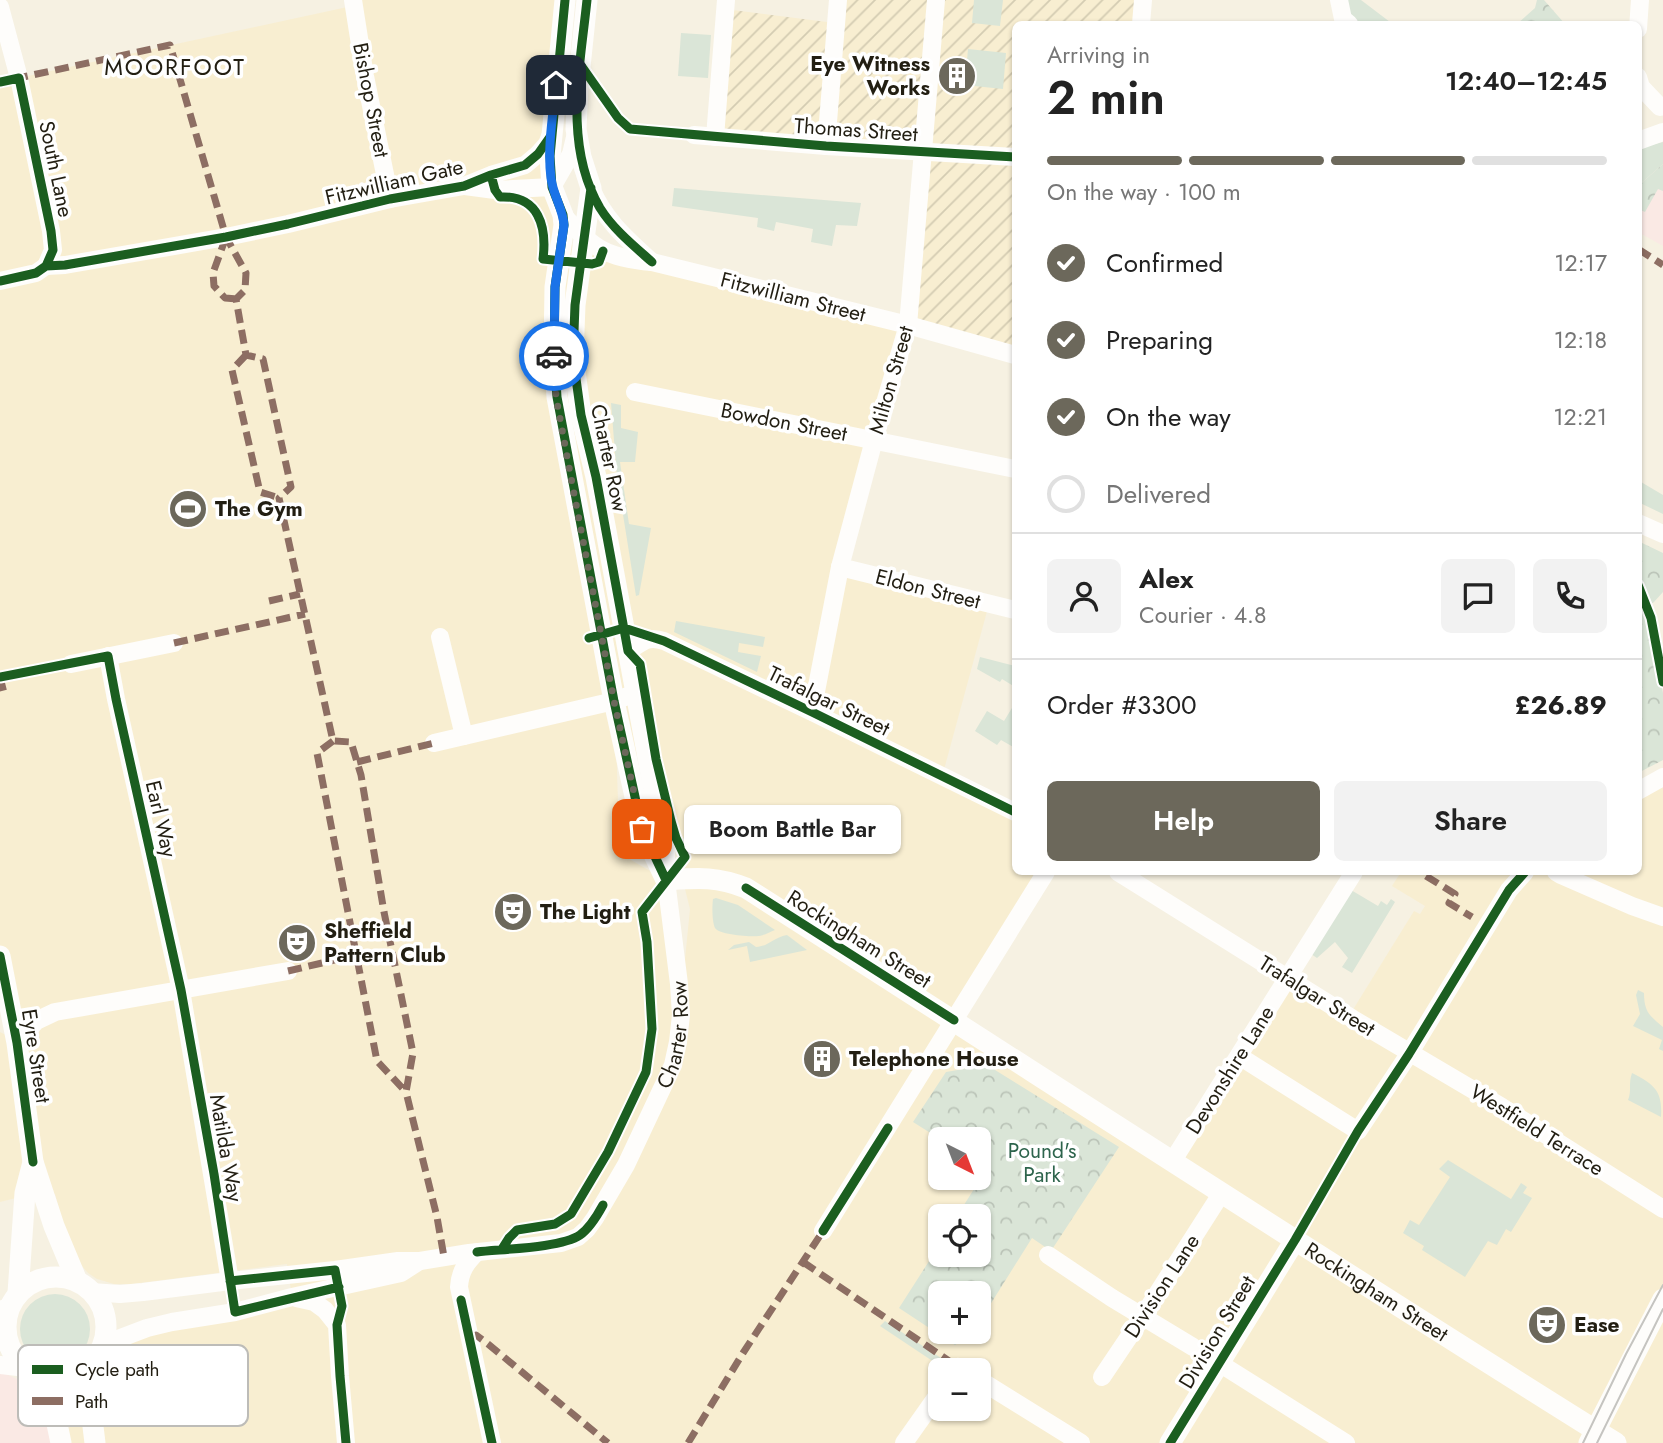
<!DOCTYPE html>
<meta charset="utf-8">
<style>
body{margin:0;font-family:Jost,sans-serif;background:#f2f2f2;color:#222;height:100vh;display:flex;flex-direction:column;font-size:26px;white-space:nowrap}
*{box-sizing:border-box;margin:0}
p{font-size:23px;color:#767676}
.icon{flex:none;width:38px;height:38px;fill:none;stroke:currentColor;stroke-width:2;stroke-linecap:round;stroke-linejoin:round}
.map{position:relative;flex:1;overflow:hidden}
.side{position:absolute;left:1012px;top:21px;width:630px;height:854px;display:flex;flex-direction:column;background:#fff;border-radius:10px;box-shadow:0 2px 5px #0004}
.side>*{flex:none}
.needle{width:46px;rotate:138deg}
.controls{position:absolute;left:928px;top:1127px;display:grid;gap:14px}
.controls a{display:grid;place-items:center;width:63px;height:63px;border-radius:10px;background:#fff;box-shadow:0 2px 5px #0004;font-size:35px}
.pin{position:absolute;display:grid;place-items:center;width:60px;height:60px;color:#fff;margin:-30px;border-radius:14px;box-shadow:0 4px 10px #0006}
.courier{position:absolute;display:grid;place-items:center;width:70px;height:70px;margin:-35px;border:5px solid #1a73e8;border-radius:50%;background:#fff;color:#222;box-shadow:0 2px 9px #0007}
.bubble{position:absolute;height:49px;border-radius:10px;background:#fff;box-shadow:0 2px 5px #0004;font-size:23px;font-weight:600;line-height:49px;text-align:center}
.headline em{font-style:normal;font-weight:600}
.headline div{display:flex;flex-direction:column-reverse}
.headline{display:flex;align-items:center;justify-content:space-between;height:119px;padding:0 35px}
h1{font-size:46px;font-weight:600;line-height:52px}
.bar{display:grid;grid-template-columns:repeat(4,1fr);gap:10px 7px;align-content:center;height:84px;padding:0 35px}
.bar i{height:9px;border-radius:5px;background:#e0e0e0}
.bar .current{background:#6c685b}
.bar p{grid-column:span 4}
.line{display:flex;align-items:center;gap:18px;padding:0 35px;border-top:2px solid #e0e0e0}
.line div{flex:1}
.round{display:grid;place-items:center;flex:none;width:74px;height:74px;border-radius:10px;background:#f2f2f2}
ol{padding:0 35px;list-style:none}
li{display:flex;align-items:center;gap:21px;height:77px}
li p{margin-inline-start:auto}
li .icon{padding:7px;border-radius:50%;background:#6c685b;color:#fff;stroke-width:4}
li:last-child{color:#767676}
li i{width:38px;height:38px;border:4px solid #e0e0e0;border-radius:50%}
.action{display:flex;gap:14px;margin-top:auto;padding:14px 35px}
.action a{flex:1;height:80px;border-radius:10px;background:#6c685b;color:#fff;font-size:28px;font-weight:600;line-height:80px;text-align:center}
.action a+a{background:#f2f2f2;color:#222}
.map>svg:first-child{display:block}
</style>
<div class="map">
<svg width="1663" height="1443" viewBox="0 0 1663 1443">
<defs>
<pattern id="industrial-furrows" width="10" height="10" patternUnits="userSpaceOnUse" patternTransform="scale(1.75)"><rect width="10" height="10" fill="#f8eed1"/><path d="M-1 1l2-2M0 10L10 0M9 11l2-2" fill="none" stroke="#d4ccb2"/></pattern>
<pattern id="park-crowns" width="20" height="18" patternUnits="userSpaceOnUse" patternTransform="scale(1.75)"><rect width="20" height="18" fill="#dae5d7"/><path d="M2 6a3 3 0 1 1 6 0M12 15a3 3 0 1 1 6 0" fill="none" stroke="#bbc4b8"/></pattern>
</defs>
<rect width="100%" height="100%" fill="#f6f1e2"/>
<!-- built -->
<path fill="#f8eed1" fill-rule="evenodd" d="M353,0H565L552,132L562,242L905,333L841,567L989,604L942,777L1015,812V872H1046L954,1020L1172,1161L1288,978L1349,1016L1414,911L1420,914L1425,906L1392,886L1401,872H1638V791L1663,777V1443H59L40,1402L98,1387L105,1370L114,1356L131,1341L292,1297L287,1264L132,1284H114L97,1279L88,1273L81,1265L68,1241L55,1194L16,1198L0,1202V1032L12,1038L0,956V82L352,6ZM615,703L673,841L690,909L681,999L666,880L624,856L619,837ZM940,1139H978V1178H940ZM940,1216H978V1255H940ZM940,1293H978V1332H940ZM940,1370H978V1409H940Z"/>
<!-- industrial -->
<path fill="url(#industrial-furrows)" d="M838,0H1143L1141,24H1015V355L908,325L922,152L715,137L725,9L835,23Z"/>
<!-- education -->
<path fill="#fae9e4" d="M1663,164V246L1638,232V186Z
M0,1373L6,1374L19,1380L30,1388L40,1402L59,1443H0Z"/>
<!-- green -->
<path fill="#dae5d7" d="M974,0H1003L1000,26L972,23Z
M1347,0H1361L1390,22L1388,24H1358L1351,17Z
M681,33L711,35L708,78L678,76Z
M968,49L1006,53L1003,89L965,85Z
M1663,142V164L1638,186V150L1647,146Z
M674,188L861,203L857,226L836,225L832,246L811,242L813,229L776,222L774,231L757,227L758,218L672,206Z
M611,403L621,405V428L638,432L635,462H620L629,524L651,528L639,595L636,596L617,477Z
M1641,482L1663,495V514L1638,502V487Z
M676,621L765,637L763,647L739,643L738,652L761,656L757,672L674,632Z
M980,657L1015,666V687L1002,679L1000,682L977,669Z
M1015,703V748L1001,740L997,745L975,731L987,711L1004,721Z
M1351,890L1378,906L1381,901L1387,905L1391,899L1395,902L1352,973L1342,967L1348,958L1335,942L1317,958L1311,954Z
M716,898L738,905L775,930C770,932 765,935 759,936C752,937 719,935 715,928C712,921 712,907 713,899Z
M787,935L807,950L750,962L747,946L728,950L734,945L749,942L756,947C770,946 772,938 787,935Z
M1638,990L1644,993C1644,1012 1650,1016 1663,1027V1051L1659,1049L1662,1040L1633,1026L1640,1014L1636,995Z
M1632,1073C1653,1084 1663,1090 1661,1117L1628,1100C1632,1090 1628,1084 1632,1073Z
M1448,1160L1511,1199L1521,1183L1527,1187L1523,1193L1532,1198L1511,1232L1506,1229L1497,1245L1488,1241L1465,1277L1422,1250L1424,1246L1403,1233L1410,1220L1419,1225L1450,1177L1439,1169Z
M20 1329a35 35 0 1 1 70 0a35 35 0 1 1-70 0Z
M885,1321L947,1362L943,1368L880,1326Z"/>
<!-- park -->
<path fill="url(#park-crowns)" d="M1537,0H1544L1565,24H1517L1535,8Z
M1663,164V191L1658,189L1645,212L1638,209V186Z
M1638,541L1663,553V592L1654,602L1645,607L1651,629L1663,693V760L1638,773Z
M987,1065L1119,1147L1051,1251L1032,1238L978,1324V1293H940V1332H973L971,1335L955,1345L899,1308L940,1244V1255H978V1216H957L986,1170L978,1164V1139H940L913,1122L946,1072Z"/>
<g fill="none" stroke-linecap="round" stroke-linejoin="round">
<!-- minor -->
<g stroke="#fefdfb" stroke-width="18">
<path d="M353,0L365,76L390,199"/>
<path d="M1339,0L1343,19L1349,24"/>
<path d="M0,7L19,78L51,231L53,250L46,266"/>
<path d="M1141,24L1143,0"/>
<path d="M1638,29L1640,0"/>
<path d="M1638,77L1641,87L1660,107"/>
<path d="M694,135L826,146L1015,157"/>
<path d="M715,137L726,0"/>
<path d="M1638,141L1663,132"/>
<path d="M826,146L838,0"/>
<path d="M465,186L495,190L552,187L571,154L576,133"/>
<path d="M591,188C604,220 628,240 652,262"/>
<path d="M563,215C593,249 607,258 652,262L908,325L1015,355"/>
<path d="M0,281L36,273L46,266L65,265L226,237L288,224L390,199L464,186L491,175L525,165L538,154L547,144L551,134"/>
<path d="M635,392L1015,469"/>
<path d="M1638,523L1663,534"/>
<path d="M840,567L1015,610"/>
<path d="M440,637L464,736"/>
<path d="M628,651C642,643 647,635 664,641L812,712L1015,812"/>
<path d="M108,656L116,699L181,990L230,1281"/>
<path d="M71,664L174,643"/>
<path d="M812,712L840,567L874,440L908,325L936,0"/>
<path d="M434,743L614,701L636,693"/>
<path d="M1638,791L1663,777"/>
<path d="M1118,872L1353,1019L1502,1107L1663,1209"/>
<path d="M1556,872L1561,875L1632,906L1663,917"/>
<path d="M17,1043L36,1021L55,1012L288,971"/>
<path d="M1239,1056L1358,1131L1409,1054L1509,890L1525,872"/>
<path d="M1172,1162L1354,872"/>
<path d="M823,1231L1046,872"/>
<path d="M477,1252C466,1263 460,1271 459,1287L492,1443"/>
<path d="M1048,1255L1112,1298L1193,1347"/>
<path id="s1" d="M91,1292L120,1294L143,1292L230,1281L335,1270L398,1261H420L469,1253L561,1243L578,1237L587,1229L595,1218L626,1165L673,1065L678,1042L681,1015L679,984L666,880"/>
<path d="M296,1298L314,1302L325,1310L337,1325L340,1376L346,1443"/>
<path d="M0,1310L8,1307"/>
<path d="M105,1344L147,1328L172,1322L235,1312L292,1297L401,1273L418,1262"/>
<path d="M1219,1363L1346,1443"/>
<path d="M0,1365L26,1368"/>
<path d="M955,1370L958,1367L964,1370"/>
<path d="M1102,1377L1143,1316L1221,1194"/>
<path d="M978,1379L1081,1443"/>
<path d="M904,1443L940,1392"/>
</g>
<!-- tertiary -->
<g stroke="#fefdfb" stroke-width="21">
<path d="M565,0L550,156L552,187L563,215L564,225L555,287L554,352L557,397L614,701L632,783L642,829L666,880"/>
<path d="M587,0L578,86L576,129L581,157L591,188L575,305L573,357L581,415L596,477L664,844L665,864"/>
<path id="s2" d="M666,880C697,878 716,876 746,888C1036,1073 1324,1261 1616,1443"/>
<path d="M0,956L17,1043L33,1162L54,1226L77,1281"/>
<circle cx="56" cy="1327" r="50"/>
<path d="M18,1293L25,1193L33,1162"/>
<path d="M92,1364L91,1410L95,1443"/>
<path d="M45,1377L52,1400L61,1443"/>
<path d="M1170,1443L1295,1240"/>
<path d="M1589,1443L1663,1299"/>
</g>
<!-- tram -->
<path stroke="#c5c4c0" stroke-width="2" d="M1583,1443L1626,1354L1663,1285
M1597,1443L1663,1309"/>
<!-- quiet -->
<path stroke="#8d6e63" stroke-width="7" stroke-dasharray="14 7" stroke-linecap="butt" d="M14,79L170,45L226,237L246,273L245,290L236,299L246,355L263,359L291,487L279,498L333,741L351,742L361,775L384,912L413,1053L406,1092L437,1217L444,1257
M226,237L213,273L214,286L225,298L236,299
M1638,249L1663,265
M246,355L232,370L260,492L279,498
M269,601L300,594
M174,643L305,614
M0,677L5,697
M333,741L317,753L377,1061L406,1092
M357,762L434,743
M1426,876L1455,894L1449,903L1472,917
M288,971L356,955
M803,1262L958,1367
M470,1337L476,1335L488,1344L608,1443
M688,1443L743,1353L823,1231"/>
<defs>
<path id="cycleway" d="M565,0L550,156L552,187L563,215L564,225L555,287L554,352L557,397L614,701L632,783L642,829L666,880
M587,0C580,68 563,145 600,208C613,229 634,246 652,262
M580,64L618,118L630,129L826,146L1015,157
M0,82L19,78L51,231L53,250L46,266
M491,175L495,190L500,197C539,195 547,227 543,259L592,264L599,262L603,251
M0,281L36,273L46,266L65,265L226,237L288,224L390,199L464,186L491,175L525,165L538,154L550,137
M1638,585L1651,618L1663,682
M589,638L624,628L664,641L812,712L1015,812
M0,677L108,656L116,699L181,990L214,1174L235,1312L339,1287
M746,888L954,1020
M0,956L17,1043L33,1162
M823,1231L888,1128
M502,1249L509,1238L517,1230L555,1224L571,1214L608,1152L646,1072L652,1029L647,942L642,912L685,857L676,838L671,821L656,759L640,664L628,651L596,477L581,415L573,357L575,305L591,188
M477,1252C502,1249 561,1248 580,1235C590,1228 597,1216 603,1205
M230,1281L335,1270L342,1306L337,1325L340,1376L346,1443
M461,1300L492,1443
M1170,1443L1295,1240L1358,1131L1409,1054L1509,890L1525,872"/>
</defs>
<!-- cycleway casing -->
<use href="#cycleway" stroke="#fff" stroke-width="13"/>
<!-- cycleway -->
<use href="#cycleway" stroke="#1b5e20" stroke-width="9"/>
</g>
<g fill="none" stroke-linecap="round" stroke-linejoin="round">
<!-- done -->
<path stroke="#6c685b" stroke-width="7" stroke-dasharray="0 12.6" d="M554,356L556,397L572,483L614,701L642,829"/>
<!-- route -->
<path stroke="#1a73e8" stroke-width="9" d="M554,356L555,287L564,225C563,209 553,195 551,178C547,148 553,115 556,85"/>
</g>
<!-- icons -->
<defs>
<symbol id="building-disc" viewBox="-11 -11 22 22"><circle r="9.5" fill="#6c685b" stroke="#fff"/><path d="M-4-6H4V6H1V3H-1V6H-4ZM-2.5-4.3h1.7v1.8h-1.7ZM.8-4.3h1.7v1.8H.8ZM-2.5-1h1.7V.8h-1.7ZM.8-1h1.7V.8H.8Z" fill="#fff"/></symbol>
<symbol id="stadium-disc" viewBox="-11 -11 22 22"><circle r="9.5" fill="#6c685b" stroke="#fff"/><path d="M0-5a6.5 5 0 1 0 0 10a6.5 5 0 1 0 0-10ZM-3.5-1.8h7v3.6h-7Z" fill="#fff"/></symbol>
<symbol id="theatre-disc" viewBox="-11 -11 22 22"><circle r="9.5" fill="#6c685b" stroke="#fff"/><path d="M-5-5.5Q0-4 5-5.5V0Q5 5 0 6Q-5 5-5 0ZM-3.3-2.5H-1v1.5H-3.3ZM1-2.5H3.3v1.5H1ZM-2.8 1Q0 5.5 2.8 1Z" fill="#fff"/></symbol>
</defs>
<g fill-rule="evenodd">
<use href="#building-disc" x="935" y="54" width="44" height="44"/>
<use href="#stadium-disc" x="166" y="487" width="44" height="44"/>
<use href="#theatre-disc" x="491" y="890" width="44" height="44"/>
<use href="#theatre-disc" x="275" y="921" width="44" height="44"/>
<use href="#building-disc" x="800" y="1037" width="44" height="44"/>
<use href="#theatre-disc" x="1525" y="1303" width="44" height="44"/>
</g>
<g text-anchor="middle" dominant-baseline="central" stroke-width="7" stroke-linejoin="round" paint-order="stroke">
<!-- poi labels -->
<g font-size="21" font-weight="bold" fill="#221e12" stroke="#fff" text-anchor="start">
<text x="930" y="64" text-anchor="end">Eye Witness<tspan x="930" dy="24">Works</tspan></text>
<text x="215" y="509">The Gym</text>
<text x="540" y="912">The Light</text>
<text x="324" y="931">Sheffield<tspan x="324" dy="24">Pattern Club</tspan></text>
<text x="849" y="1059">Telephone House</text>
<text x="1574" y="1325">Ease</text>
</g>
<!-- street labels -->
<g font-size="21" fill="#221e12" stroke="#fff">
<text transform="translate(371 100) rotate(79)">Bishop Street</text>
<text transform="translate(856 130) rotate(4)">Thomas Street</text>
<text transform="translate(56 169) rotate(78)">South Lane</text>
<text transform="translate(394 182) rotate(-13)">Fitzwilliam Gate</text>
<text transform="translate(793 297) rotate(14)">Fitzwilliam Street</text>
<text transform="translate(891 380) rotate(-74)">Milton Street</text>
<text transform="translate(784 422) rotate(11)">Bowdon Street</text>
<text transform="translate(609 458) rotate(78)">Charter Row</text>
<text transform="translate(928 589) rotate(14)">Eldon Street</text>
<text transform="translate(829 701) rotate(26)">Trafalgar Street</text>
<text transform="translate(161 819) rotate(77)">Earl Way</text>
<text transform="translate(859 939) rotate(32)">Rockingham Street</text>
<text transform="translate(1317 996) rotate(32)">Trafalgar Street</text>
<text stroke="none"><textPath href="#s1" startOffset="719">Charter Row</textPath></text>
<text transform="translate(36 1056) rotate(81)">Eyre Street</text>
<text transform="translate(1230 1070) rotate(-58)">Devonshire Lane</text>
<text transform="translate(1537 1130) rotate(32)">Westfield Terrace</text>
<text transform="translate(226 1148) rotate(80)">Matilda Way</text>
<text transform="translate(1162 1286) rotate(-57)">Division Lane</text>
<text stroke="none"><textPath href="#s2" startOffset="830">Rockingham Street</textPath></text>
<text transform="translate(1217 1332) rotate(-59)">Division Street</text>
</g>
<!-- park labels -->
<g font-size="21" fill="#2d644c" stroke="#fff">
<text x="1042" y="1151">Pound's<tspan x="1042" dy="24">Park</tspan></text>
</g>
<!-- neighbourhood labels -->
<g font-size="23" letter-spacing="2" fill="#221e12" stroke="#fff">
<text x="175" y="67">MOORFOOT</text>
</g>
</g>
<!-- legend -->
<rect x="18" y="1345" width="230" height="81" rx="10" fill="#fff" stroke="#bdbcb8" stroke-width="2"/>
<rect x="32" y="1365" width="31" height="9" fill="#1b5e20"/>
<rect x="32" y="1397" width="31" height="8" fill="#8d6e63"/>
<g font-size="19" fill="#221e12">
<text x="75" y="1376">Cycle path</text>
<text x="75" y="1408">Path</text>
</g>
</svg>
<div class="controls">
<a><svg class="needle" viewBox="-14 -14 28 28"><path d="M0-13l5 13h-10z" fill="#e53935"/><path d="M0 13l5-13h-10z" fill="#767676"/></svg></a>
<a><svg class="icon" aria-label="locate" viewBox="0 0 24 24"><circle cx="12" cy="12" r="6"/><path d="M12 2v4M12 18v4M2 12h4M18 12h4"/></svg></a>
<a>+</a>
<a>−</a>
</div>
<div class="pin" style="left:642px;top:829px;background:#ea580c"><svg class="icon" aria-label="bag" viewBox="0 0 24 24"><path d="M5 8h14l-1 12H6zM9 8a3 3 0 0 1 6 0"/></svg></div>
<div class="pin" style="left:556px;top:85px;background:#1f2937"><svg class="icon" aria-label="home" viewBox="0 0 24 24"><path d="M3 11l9-7 9 7M6 9v11h12V9"/></svg></div>
<div class="courier" style="left:554px;top:356px"><svg class="icon" aria-label="car" viewBox="0 0 24 24"><path d="M5 17H2v-5l4-1 3-4h7l3 4 3 1v5h-3M9 17h6M6 11h13"/><circle cx="7" cy="17" r="2"/><circle cx="17" cy="17" r="2"/></svg></div>
<div class="bubble" style="left:684px;top:805px;width:217px">Boom Battle Bar</div>
<section class="side">
<div class="headline"><div><h1>2 min</h1><p>Arriving in</p></div><em>12:40–12:45</em></div>
<div class="bar"><i class="current"></i><i class="current"></i><i class="current"></i><i></i><p>On the way · 100 m</p></div>
<ol>
<li><svg class="icon" aria-label="check" viewBox="0 0 24 24"><path d="M5 12l5 5 9-10"/></svg>Confirmed<p>12:17</p></li>
<li><svg class="icon" aria-label="check" viewBox="0 0 24 24"><path d="M5 12l5 5 9-10"/></svg>Preparing<p>12:18</p></li>
<li><svg class="icon" aria-label="check" viewBox="0 0 24 24"><path d="M5 12l5 5 9-10"/></svg>On the way<p>12:21</p></li>
<li><i></i>Delivered</li>
</ol>
<div class="line" style="height:126px"><a class="round"><svg class="icon" aria-label="person" viewBox="0 0 24 24"><circle cx="12" cy="8" r="4"/><path d="M4 21q1-7 8-7t8 7"/></svg></a><div><b>Alex</b><p>Courier · 4.8</p></div><a class="round"><svg class="icon" aria-label="chat" viewBox="0 0 24 24"><path d="M4 5h16v11H9l-5 4z"/></svg></a><a class="round"><svg class="icon" aria-label="phone" viewBox="0 0 24 24"><path d="M5 4h4l2 5-3 2q2 4 5 5l2-3 5 2v4C11 20 4 13 5 4z"/></svg></a></div>
<div class="line" style="height:91px"><div>Order #3300</div><b>£26.89</b></div>
<div class="action"><a>Help</a><a>Share</a></div>
</section>
</div>
